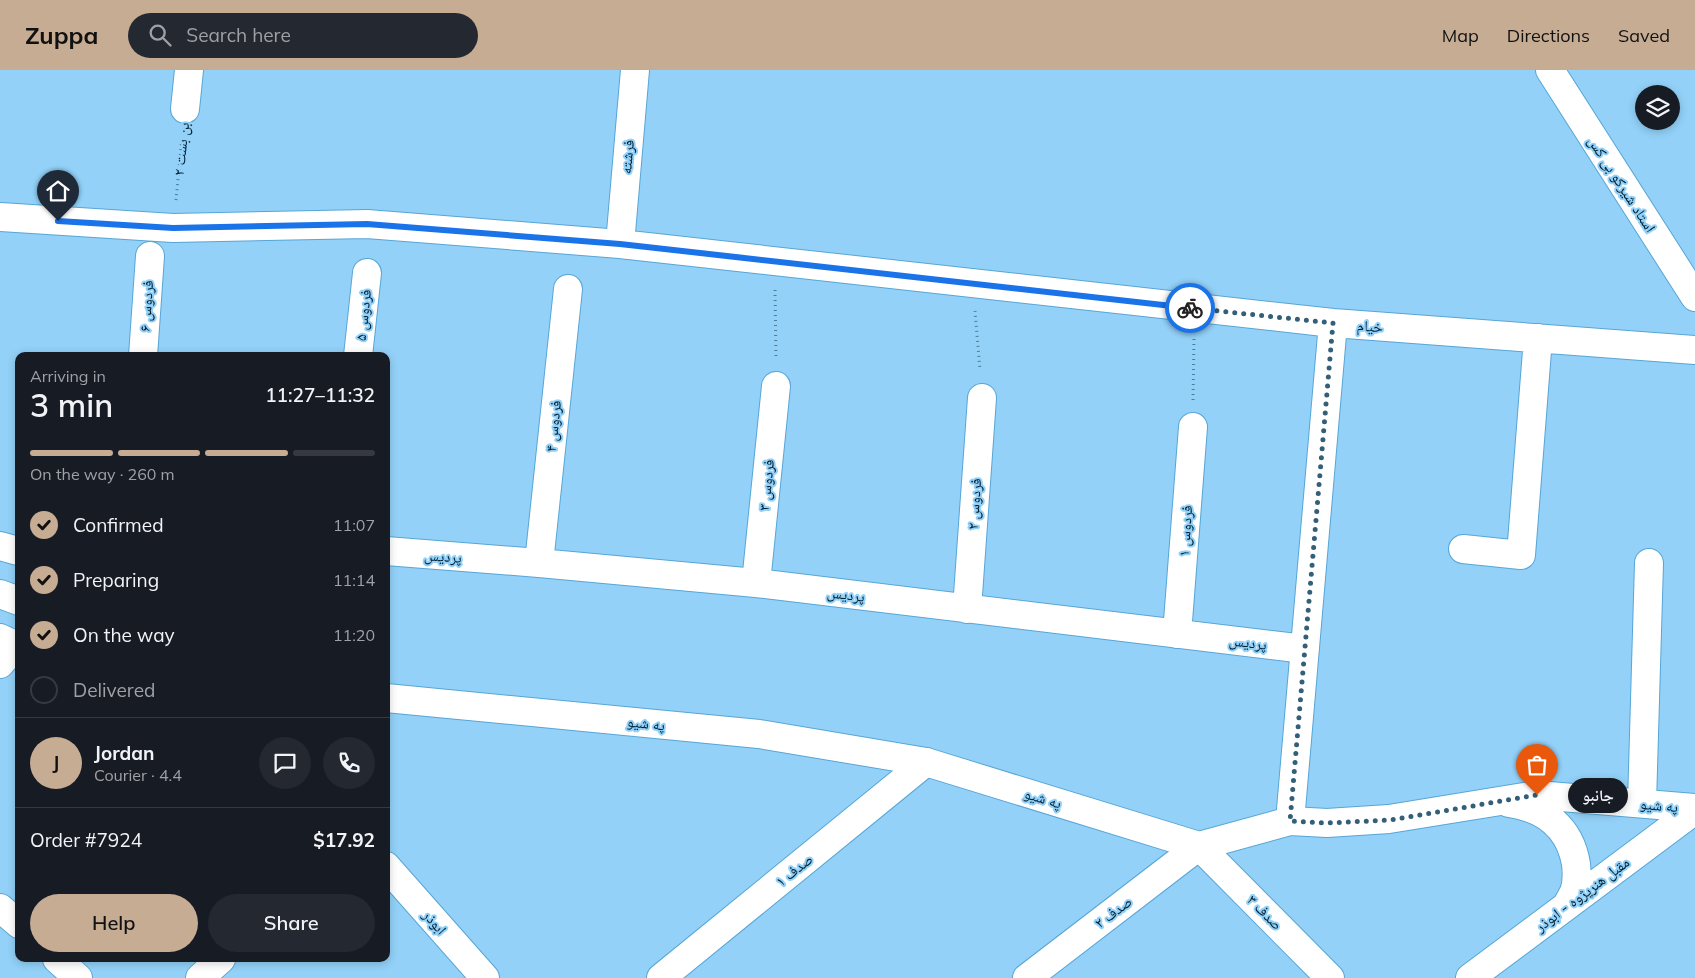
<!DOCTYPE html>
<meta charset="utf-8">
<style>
body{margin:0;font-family:Mulish,"Noto Naskh Arabic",sans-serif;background:#242831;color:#f1f3f6;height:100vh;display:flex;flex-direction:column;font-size:19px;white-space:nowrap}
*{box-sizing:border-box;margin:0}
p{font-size:16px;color:#9ea1a6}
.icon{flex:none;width:28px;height:28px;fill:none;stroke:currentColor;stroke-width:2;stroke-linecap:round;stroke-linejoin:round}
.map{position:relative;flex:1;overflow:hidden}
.panel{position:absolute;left:15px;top:282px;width:375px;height:610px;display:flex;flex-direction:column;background:#171b24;border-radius:10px;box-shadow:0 2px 8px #0003}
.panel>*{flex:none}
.fabs{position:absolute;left:1635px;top:15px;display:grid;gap:10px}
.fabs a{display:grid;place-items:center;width:45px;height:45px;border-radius:50%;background:#171b24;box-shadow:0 2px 8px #0003;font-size:25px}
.pin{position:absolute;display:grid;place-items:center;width:42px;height:42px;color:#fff;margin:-51px -21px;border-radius:50% 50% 50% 0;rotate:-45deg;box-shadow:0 0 5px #0007}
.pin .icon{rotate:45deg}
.courier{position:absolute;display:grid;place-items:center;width:50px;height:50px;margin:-25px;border:4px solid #1a73e8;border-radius:50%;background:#fff;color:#222;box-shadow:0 1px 6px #0007}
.bubble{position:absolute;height:35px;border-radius:18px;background:#171b24;box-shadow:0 2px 8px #0003;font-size:16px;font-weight:600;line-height:35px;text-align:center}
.headline em{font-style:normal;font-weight:600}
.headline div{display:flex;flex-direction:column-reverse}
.headline{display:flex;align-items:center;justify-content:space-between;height:85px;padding:0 15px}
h1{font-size:32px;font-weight:600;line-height:38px}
.bar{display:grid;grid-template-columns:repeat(4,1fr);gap:8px 5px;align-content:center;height:60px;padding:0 15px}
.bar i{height:6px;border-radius:4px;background:#363941}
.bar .active{background:#c7ac94}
.bar p{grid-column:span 4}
.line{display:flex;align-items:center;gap:12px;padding:0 15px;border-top:1px solid #363941}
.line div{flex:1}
.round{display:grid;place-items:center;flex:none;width:52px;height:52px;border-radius:26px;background:#242831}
ol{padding:0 15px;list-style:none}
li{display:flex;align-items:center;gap:15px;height:55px}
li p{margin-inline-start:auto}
li .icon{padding:5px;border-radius:50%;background:#c7ac94;color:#111;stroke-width:4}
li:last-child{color:#9ea1a6}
li i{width:28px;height:28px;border:2px solid #363941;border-radius:50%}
.button{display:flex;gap:10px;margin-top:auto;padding:10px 15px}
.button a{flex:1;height:58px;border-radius:30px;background:#c7ac94;color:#111;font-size:20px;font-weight:600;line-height:58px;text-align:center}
.button a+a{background:#242831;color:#f1f3f6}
header{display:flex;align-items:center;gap:30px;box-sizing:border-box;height:70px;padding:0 25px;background:#c7ac94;color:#111}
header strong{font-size:24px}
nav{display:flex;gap:28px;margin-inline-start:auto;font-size:18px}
.search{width:350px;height:45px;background:#242831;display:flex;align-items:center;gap:12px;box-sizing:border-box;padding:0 18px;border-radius:28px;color:#9ea1a6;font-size:19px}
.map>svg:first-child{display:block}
</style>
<header>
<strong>Zuppa</strong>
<div class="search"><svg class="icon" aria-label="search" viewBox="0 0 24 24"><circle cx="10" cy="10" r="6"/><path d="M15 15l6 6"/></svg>Search here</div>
<nav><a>Map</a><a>Directions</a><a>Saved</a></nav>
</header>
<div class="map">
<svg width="1695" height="908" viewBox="0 0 1695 908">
<rect width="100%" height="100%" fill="#93d1f8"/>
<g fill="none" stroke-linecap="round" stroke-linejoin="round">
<defs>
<path id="minor" d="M185,39L189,0
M0,147L173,158L367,154L620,174L1333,253L1695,280
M620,174L635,0
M143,286L150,186
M358,286L367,203
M1463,479L1521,485L1538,268
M386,481L539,493L756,513L1305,579
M539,493L568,219
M756,513L776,316
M967,539L982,328
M1177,564L1193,357
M0,594L15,576
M1642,733L1649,493
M1290,751L1333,253
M386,796L485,908
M0,838L19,854
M57,889L78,908
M200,908L221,889
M661,908L926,692
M1027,908L1199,776L1330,908"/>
<path id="tertiary" d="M1550,0L1695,227
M0,476L18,481
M0,524L19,531
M0,568L19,577
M386,628L759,664L926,692L1199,776L1290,751L1327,753L1389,749L1537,725L1695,738
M1509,733C1545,738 1570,758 1576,794C1577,803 1577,814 1574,822C1572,826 1569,831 1567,835
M1470,908L1695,740"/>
</defs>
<!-- minor casing -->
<use href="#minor" stroke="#57a6d6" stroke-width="30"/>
<!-- tertiary casing -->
<use href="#tertiary" stroke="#57a6d6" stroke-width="30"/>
<!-- path -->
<path stroke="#4d7d9a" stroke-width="3" stroke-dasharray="1 4" stroke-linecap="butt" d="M176,130L182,67
M775,220L776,289
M975,241L980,300
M1193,330L1194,266"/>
<!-- minor -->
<use href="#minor" stroke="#fff" stroke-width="28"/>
<!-- tertiary -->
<use href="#tertiary" stroke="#fff" stroke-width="28"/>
</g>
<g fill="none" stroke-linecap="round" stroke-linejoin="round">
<!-- done -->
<path stroke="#335f79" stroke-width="5" stroke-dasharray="0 9" d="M1190,238L1333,253L1290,751L1327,753L1390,750L1537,725"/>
<!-- route -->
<path stroke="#1a73e8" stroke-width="6" d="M58,151L173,158L367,154L620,174L1190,238"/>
</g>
<g text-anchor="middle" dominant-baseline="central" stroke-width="4" stroke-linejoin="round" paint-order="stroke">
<!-- street labels -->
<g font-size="15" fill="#002134" stroke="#93d1f8">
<text transform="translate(181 79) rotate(-84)">بن بست ۲</text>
<text transform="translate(627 87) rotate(-85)">فرشته</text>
<text transform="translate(1622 114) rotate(57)">استاد شیرکو بی کس</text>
<text transform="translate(146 236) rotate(-86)">فردوس ۶</text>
<text transform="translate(363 245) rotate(-84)">فردوس ۵</text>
<text transform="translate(1370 256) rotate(4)">خیام</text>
<text transform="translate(553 356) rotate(-84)">فردوس ۴</text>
<text transform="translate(766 415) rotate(-84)">فردوس ۳</text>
<text transform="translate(974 434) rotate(-86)">فردوس ۲</text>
<text transform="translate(1185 461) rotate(-86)">فردوس ۱</text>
<text transform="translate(443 486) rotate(4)">پردیس</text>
<text transform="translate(846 524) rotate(7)">پردیس</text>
<text transform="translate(1248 572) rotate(7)">پردیس</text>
<text transform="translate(646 653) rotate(6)">په شیو</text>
<text transform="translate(1043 728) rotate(17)">په شیو</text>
<text transform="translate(1659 735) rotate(5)">په شیو</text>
<text transform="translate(794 800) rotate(-39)">صدف ۱</text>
<text transform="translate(1582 824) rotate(-37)">مقبل هنرپژوه - ابوذر</text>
<text transform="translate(1113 842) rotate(-37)">صدف ۲</text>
<text transform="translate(1265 842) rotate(45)">صدف ۳</text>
<text transform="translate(435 852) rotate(49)">ابوذر</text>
</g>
</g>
</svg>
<div class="fabs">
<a><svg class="icon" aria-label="layers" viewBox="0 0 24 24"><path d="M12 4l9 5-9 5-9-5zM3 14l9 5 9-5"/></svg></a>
</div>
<div class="pin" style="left:1537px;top:725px;background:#ea580c"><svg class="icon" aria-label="bag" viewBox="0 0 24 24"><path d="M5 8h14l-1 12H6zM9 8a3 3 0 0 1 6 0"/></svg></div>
<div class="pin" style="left:58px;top:151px;background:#1f2937"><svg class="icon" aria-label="home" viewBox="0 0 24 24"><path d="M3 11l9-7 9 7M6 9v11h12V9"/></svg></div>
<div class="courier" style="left:1190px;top:238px"><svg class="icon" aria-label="bike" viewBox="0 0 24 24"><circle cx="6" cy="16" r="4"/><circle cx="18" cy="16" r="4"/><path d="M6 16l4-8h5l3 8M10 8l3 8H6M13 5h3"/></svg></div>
<div class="bubble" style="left:1568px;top:708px;width:60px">جانبو</div>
<section class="panel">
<div class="headline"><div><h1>3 min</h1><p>Arriving in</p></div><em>11:27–11:32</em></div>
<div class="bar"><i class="active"></i><i class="active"></i><i class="active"></i><i></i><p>On the way · 260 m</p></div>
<ol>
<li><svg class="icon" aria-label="check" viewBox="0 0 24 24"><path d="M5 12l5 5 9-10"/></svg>Confirmed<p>11:07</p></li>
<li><svg class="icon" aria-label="check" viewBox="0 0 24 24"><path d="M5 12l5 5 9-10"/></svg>Preparing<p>11:14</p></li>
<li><svg class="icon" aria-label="check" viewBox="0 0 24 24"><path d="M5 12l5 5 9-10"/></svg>On the way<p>11:20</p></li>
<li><i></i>Delivered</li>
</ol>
<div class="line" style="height:90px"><b class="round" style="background:#c7ac94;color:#111">J</b><div><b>Jordan</b><p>Courier · 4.4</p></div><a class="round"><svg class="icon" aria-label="chat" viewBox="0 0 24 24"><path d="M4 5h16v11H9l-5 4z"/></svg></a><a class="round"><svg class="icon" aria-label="phone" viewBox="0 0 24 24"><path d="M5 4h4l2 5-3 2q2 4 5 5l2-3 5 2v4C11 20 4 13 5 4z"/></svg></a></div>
<div class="line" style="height:65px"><div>Order #7924</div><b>$17.92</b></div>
<div class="button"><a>Help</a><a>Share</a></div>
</section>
</div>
